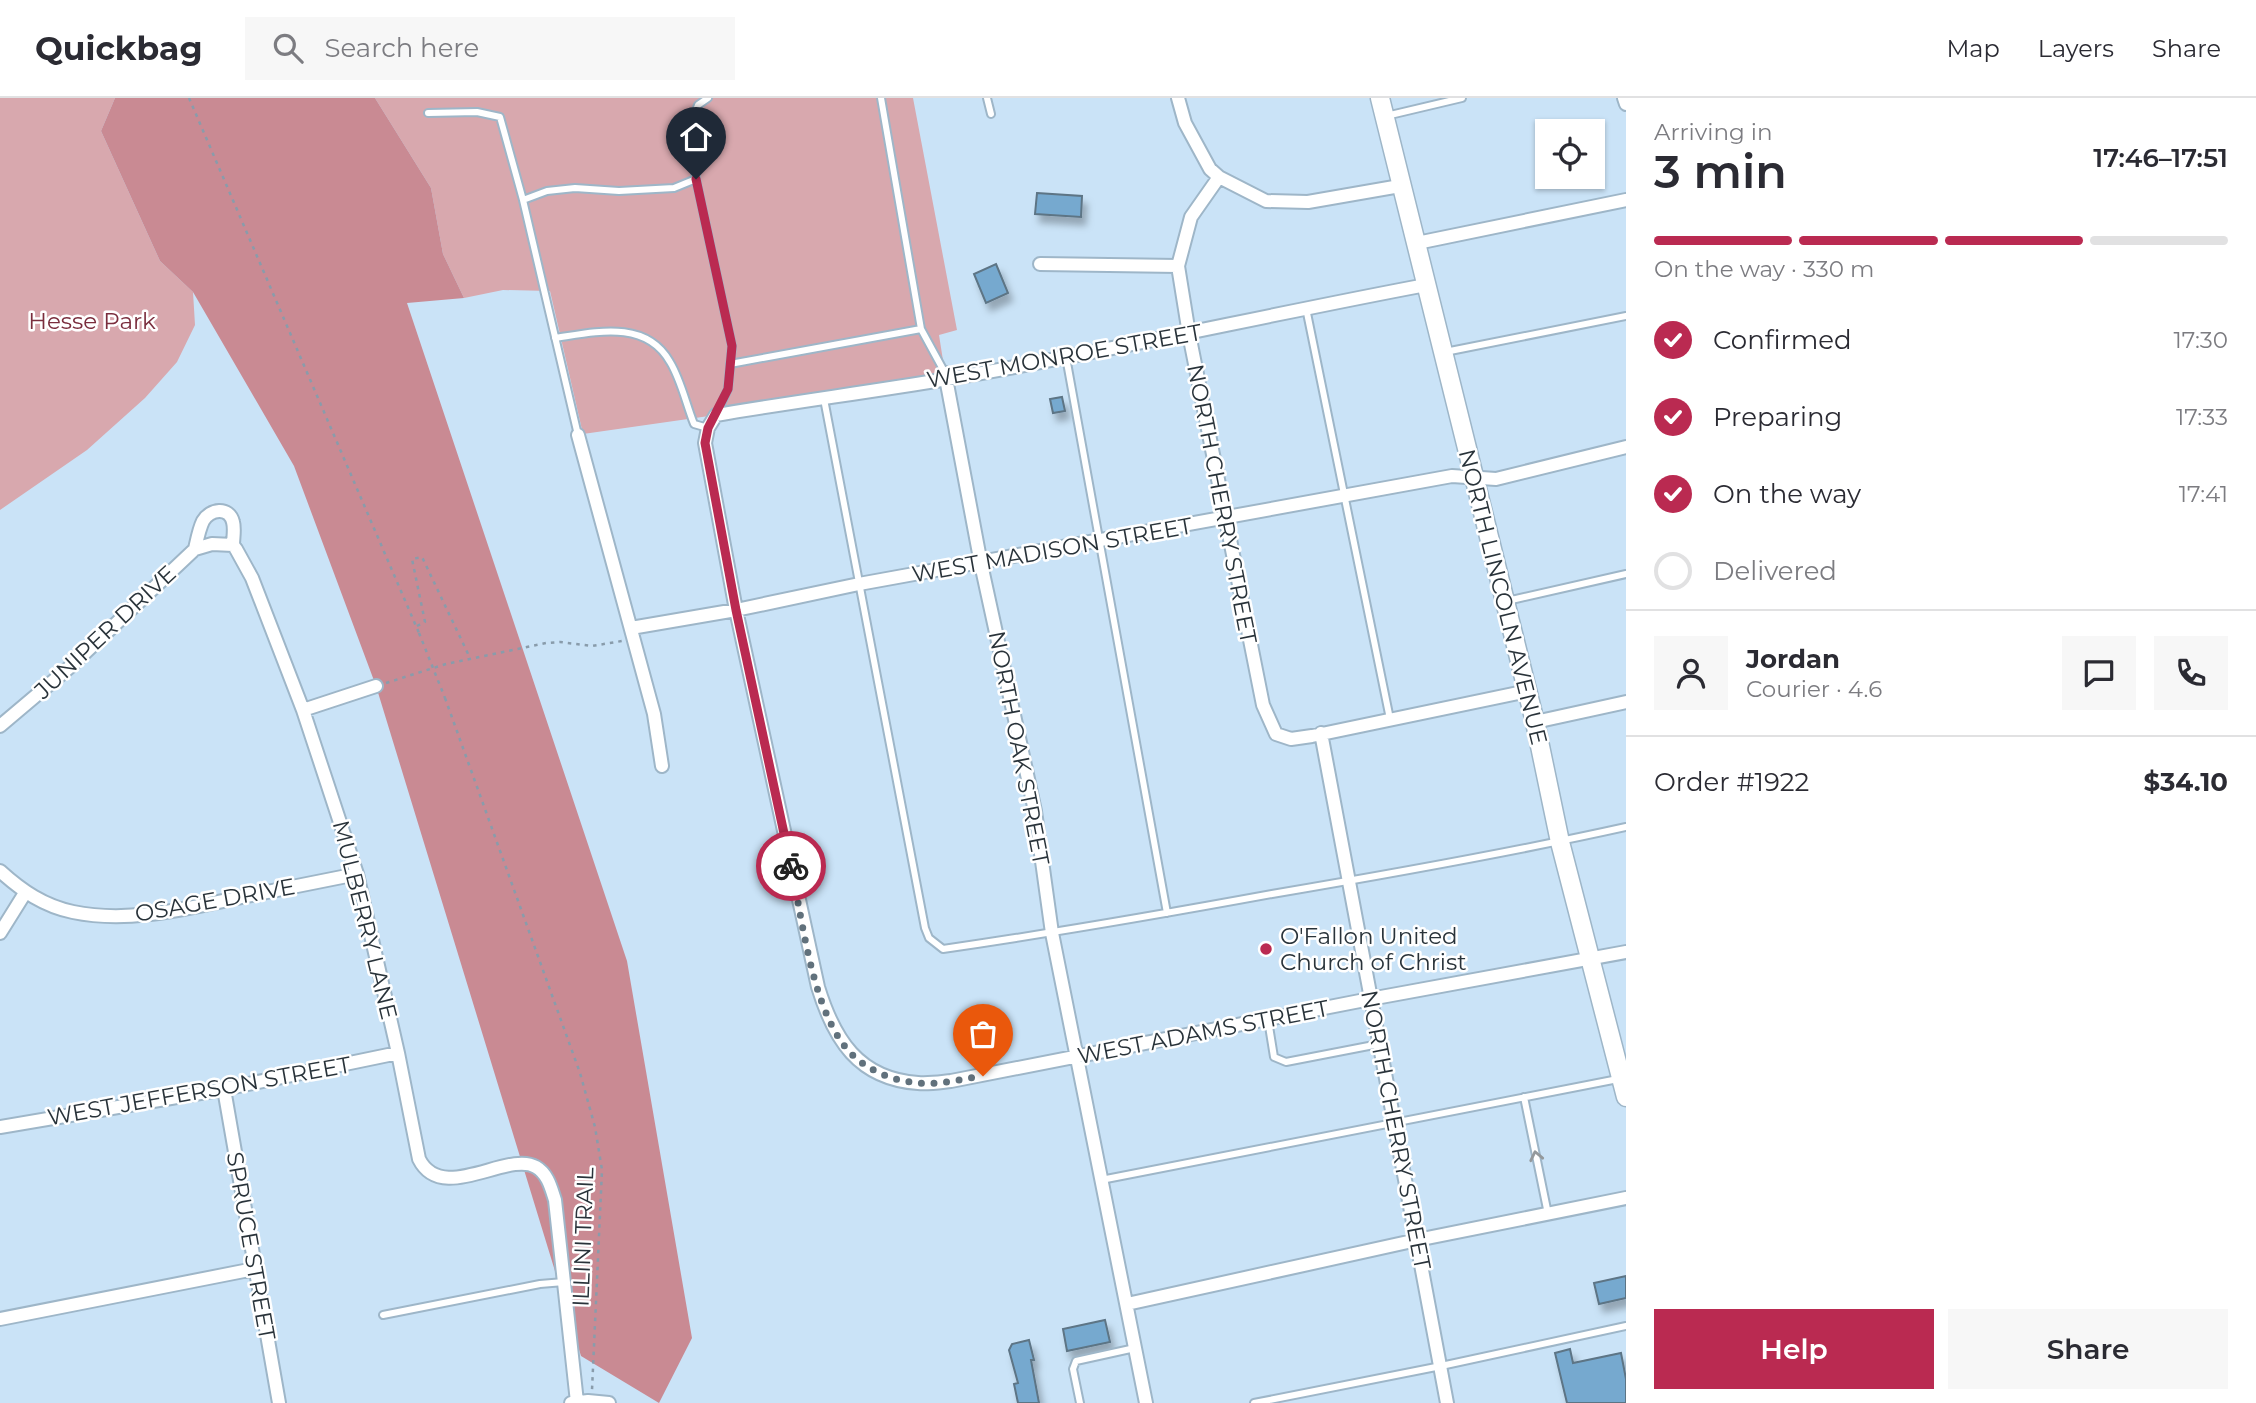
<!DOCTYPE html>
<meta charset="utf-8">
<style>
body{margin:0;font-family:Montserrat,sans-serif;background:#f7f7f7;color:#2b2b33;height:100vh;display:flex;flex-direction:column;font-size:26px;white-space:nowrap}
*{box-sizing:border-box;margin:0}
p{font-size:23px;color:#7c7c81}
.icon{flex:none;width:38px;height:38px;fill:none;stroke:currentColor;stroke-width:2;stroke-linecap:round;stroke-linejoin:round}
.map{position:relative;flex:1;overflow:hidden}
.drawer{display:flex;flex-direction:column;background:#fff;width:630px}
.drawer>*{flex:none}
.controls{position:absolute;left:1535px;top:21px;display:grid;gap:14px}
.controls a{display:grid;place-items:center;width:70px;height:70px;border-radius:0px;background:#fff;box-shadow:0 2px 5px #0004;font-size:35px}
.pin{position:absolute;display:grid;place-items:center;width:60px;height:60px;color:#fff;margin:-72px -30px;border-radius:50% 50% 50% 0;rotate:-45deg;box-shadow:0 0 7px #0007}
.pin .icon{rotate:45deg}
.courier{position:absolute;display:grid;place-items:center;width:70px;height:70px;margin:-35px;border:5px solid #ba2a51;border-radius:50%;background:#fff;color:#222;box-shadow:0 2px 9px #0007}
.overview em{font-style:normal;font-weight:600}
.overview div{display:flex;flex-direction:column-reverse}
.overview{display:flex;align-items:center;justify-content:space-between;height:119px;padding:0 28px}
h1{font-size:46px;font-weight:600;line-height:52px}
.bar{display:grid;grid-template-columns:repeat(4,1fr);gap:10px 7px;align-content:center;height:84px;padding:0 28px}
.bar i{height:9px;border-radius:5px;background:#e1e1e2}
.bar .current{background:#ba2a51}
.bar p{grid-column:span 4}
.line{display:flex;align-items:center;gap:18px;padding:0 28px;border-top:2px solid #e1e1e2}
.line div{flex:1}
.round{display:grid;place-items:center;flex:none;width:74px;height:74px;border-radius:0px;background:#f7f7f7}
ol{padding:0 28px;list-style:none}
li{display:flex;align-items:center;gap:21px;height:77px}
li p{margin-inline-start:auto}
li .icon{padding:7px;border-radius:50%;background:#ba2a51;color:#fff;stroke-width:4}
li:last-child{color:#7c7c81}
li i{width:38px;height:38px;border:4px solid #e1e1e2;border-radius:50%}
.primary-button{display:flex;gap:14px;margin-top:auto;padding:14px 28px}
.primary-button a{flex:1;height:80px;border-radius:0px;background:#ba2a51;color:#fff;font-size:28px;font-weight:600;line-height:80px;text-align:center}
.primary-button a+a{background:#f7f7f7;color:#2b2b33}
header{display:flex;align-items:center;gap:42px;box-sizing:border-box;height:98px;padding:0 35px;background:#fff;border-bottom:2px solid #e1e1e2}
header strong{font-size:33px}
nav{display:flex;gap:38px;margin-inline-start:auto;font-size:24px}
.search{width:490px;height:63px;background:#f7f7f7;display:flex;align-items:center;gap:18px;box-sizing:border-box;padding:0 24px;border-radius:0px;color:#7c7c81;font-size:26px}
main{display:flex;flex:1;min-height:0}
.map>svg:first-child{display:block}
</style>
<header>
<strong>Quickbag</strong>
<div class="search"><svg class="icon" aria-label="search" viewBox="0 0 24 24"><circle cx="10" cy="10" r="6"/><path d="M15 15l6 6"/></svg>Search here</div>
<nav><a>Map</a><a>Layers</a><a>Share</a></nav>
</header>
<main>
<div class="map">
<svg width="1626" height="1305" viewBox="0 0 1626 1305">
<defs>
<filter id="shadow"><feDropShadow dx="4.5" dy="8" stdDeviation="3.5" flood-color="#0004"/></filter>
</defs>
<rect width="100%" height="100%" fill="#cae3f7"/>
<!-- green -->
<path fill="#d8a8ae" d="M0,0H115L101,33L160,163L193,194L195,227L177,264L145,300L87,352L0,412Z
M375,0H913L957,232L939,237L945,275L716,317L583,336L550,193L503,192L464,200L443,156L431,90Z"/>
<!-- forest -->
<path fill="#c98a93" d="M115,0H375L431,90L443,156L464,200L407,205L627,863L692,1240L659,1305L581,1258L376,588L294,368L193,194L160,163L101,33Z"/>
<!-- building -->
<path fill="#76a9cf" stroke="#5d7485" stroke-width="2" filter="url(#shadow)" d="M1037,95L1082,98L1081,119L1035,116Z
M996,166L1008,195L986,205L974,176Z
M1062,299L1065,313L1053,315L1050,301Z
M1626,1178V1200L1599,1206L1594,1185Z
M1105,1222L1110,1244L1067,1253L1063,1231Z
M1029,1242L1034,1262H1031L1039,1305H1018L1014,1286L1018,1285L1009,1252L1012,1246Z
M1570,1251L1573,1265L1621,1255L1626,1281V1305H1567L1555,1255Z"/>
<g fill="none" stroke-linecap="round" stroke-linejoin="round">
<defs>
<path id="service" d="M708,0L698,7L691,26L692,46L696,81L732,248L728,291L716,317
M881,0L921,231L945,275
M987,0L991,16
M428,15L477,14L500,19L523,102L578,337
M1386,18L1462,0
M523,102L547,93L575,90L619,93L674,90L696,81
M1306,210L1390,621
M555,240C595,234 646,221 670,264C681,282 686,306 694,326L708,330
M1445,254L1626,218
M1066,259L1167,815
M730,266L921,231
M824,301L925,830L929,840L943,851C1053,835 1163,816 1272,796C1390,776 1509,755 1626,729
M1507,503L1626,476
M1268,922L1274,959L1286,964L1379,946
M1524,999L1548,1116
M1101,1082L1618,981
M383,1217L540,1186L564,1184
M1080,1305L1073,1271L1076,1263L1135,1250
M1254,1305L1441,1268L1626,1228"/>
<path id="minor" d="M1178,0L1185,25L1210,71L1219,79L1266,103L1308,104L1400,88
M1624,0L1626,6
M1219,79L1191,119L1178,168L1189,236L1263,607L1276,636L1291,641L1312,638L1528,593
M1417,145L1626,102
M1040,166L1178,168
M1426,187C1266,217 1107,254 947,281C870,294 792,304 716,317L708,330L705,345L736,512L818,889C834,941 858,981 918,985C929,986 941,984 951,983L1370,901L1626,854
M945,275L981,466L1035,713L1052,835L1146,1305
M578,337L654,616L662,668
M195,451C197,442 199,431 203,423C210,411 229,408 233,424C235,431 233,440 233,447
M631,530L736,512L859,486L1452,378L1496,381L1626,349
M303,612L376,588
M1535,624L1626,604
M0,628L71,568L195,451L212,446L233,447L236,451L252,480L303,612L357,776L398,955L419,1061C442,1107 508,1052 536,1069C548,1076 551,1090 555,1102L577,1304
M1321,635L1447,1305
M0,773C22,793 44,808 73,814C126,825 180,812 232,801C274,793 315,784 357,776
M0,835L25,795
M224,991L279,1305
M0,1029L224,991L398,955
M1127,1206L1417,1142L1626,1100
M0,1221L254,1171
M571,1305L588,1303L609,1305"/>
<path id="secondary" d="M1380,0L1535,624L1560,744L1626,999"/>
</defs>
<!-- service casing -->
<use href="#service" stroke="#9eb6c8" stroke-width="10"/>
<!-- minor casing -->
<use href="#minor" stroke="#9eb6c8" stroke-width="16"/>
<!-- secondary casing -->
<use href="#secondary" stroke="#9eb6c8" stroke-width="21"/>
<!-- path -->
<path stroke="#899cab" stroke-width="2.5" stroke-dasharray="3.5 5" stroke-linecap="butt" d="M189,0L419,535
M417,528L425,524L412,461L422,459L470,560
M386,585L446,566L546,545L560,544L592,548L622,543
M445,600L580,975L595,1029L602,1072L592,1292"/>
<!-- service -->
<use href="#service" stroke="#fff" stroke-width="6"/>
<!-- minor -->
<use href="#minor" stroke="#fff" stroke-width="12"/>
<!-- secondary -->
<use href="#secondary" stroke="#fff" stroke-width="18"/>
<!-- path-bridge -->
<path stroke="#899cab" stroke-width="2.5" stroke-dasharray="3.5 5" stroke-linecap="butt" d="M419,535L445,600"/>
</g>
<!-- one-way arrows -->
<defs><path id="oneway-chevron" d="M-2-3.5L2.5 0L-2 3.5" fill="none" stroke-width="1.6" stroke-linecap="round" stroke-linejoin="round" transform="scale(1.75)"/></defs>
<use stroke="#94999c" href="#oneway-chevron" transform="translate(1536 1058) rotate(-102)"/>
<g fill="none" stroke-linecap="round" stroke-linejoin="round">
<!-- done -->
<path stroke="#61717c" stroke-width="7" stroke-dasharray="0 12.6" d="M791,768C802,820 811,900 841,943C857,968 889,983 919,985C940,987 962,981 983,978"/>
<!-- route -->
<path stroke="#ba2a51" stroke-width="9" d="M696,81L732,248L728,291L708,330L705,345L736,512L791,768"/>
</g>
<!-- markers -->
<circle fill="#ba2a51" stroke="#fff" stroke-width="2.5" cx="1266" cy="851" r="7"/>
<g text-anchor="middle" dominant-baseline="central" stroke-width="5" stroke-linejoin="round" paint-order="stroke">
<!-- park labels -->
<g font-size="23" fill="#7a2d3d" stroke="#fff">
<text x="92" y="223">Hesse Park</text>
</g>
<!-- street labels -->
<g font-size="23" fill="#29333a" stroke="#fff">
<text transform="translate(1064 258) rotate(-10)">WEST MONROE STREET</text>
<text transform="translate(1222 406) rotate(79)">NORTH CHERRY STREET</text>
<text transform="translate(1052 452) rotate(-10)">WEST MADISON STREET</text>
<text transform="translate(1503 499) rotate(76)">NORTH LINCOLN AVENUE</text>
<text transform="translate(105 534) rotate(-43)">JUNIPER DRIVE</text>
<text transform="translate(1019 650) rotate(79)">NORTH OAK STREET</text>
<text transform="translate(215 802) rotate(-10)">OSAGE DRIVE</text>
<text transform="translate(365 822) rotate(76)">MULBERRY LANE</text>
<text transform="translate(1203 934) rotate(-11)">WEST ADAMS STREET</text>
<text transform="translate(199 993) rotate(-10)">WEST JEFFERSON STREET</text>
<text transform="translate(1396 1032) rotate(79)">NORTH CHERRY STREET</text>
<text transform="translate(583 1139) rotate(-88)">ILLINI TRAIL</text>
<text transform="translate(251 1148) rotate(80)">SPRUCE STREET</text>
</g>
<!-- poi labels -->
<g font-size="23" fill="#29333a" stroke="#fff" text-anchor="start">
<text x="1280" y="838">O'Fallon United<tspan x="1280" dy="26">Church of Christ</tspan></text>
</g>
</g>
</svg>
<div class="controls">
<a><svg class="icon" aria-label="locate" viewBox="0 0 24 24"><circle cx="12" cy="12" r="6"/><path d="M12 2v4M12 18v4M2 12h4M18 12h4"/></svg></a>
</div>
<div class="pin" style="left:983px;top:978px;background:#ea580c"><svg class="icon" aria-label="bag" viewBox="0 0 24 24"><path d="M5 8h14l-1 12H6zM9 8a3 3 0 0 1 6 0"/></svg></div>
<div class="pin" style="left:696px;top:81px;background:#1f2937"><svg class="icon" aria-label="home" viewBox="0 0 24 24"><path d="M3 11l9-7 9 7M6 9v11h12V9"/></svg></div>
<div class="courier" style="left:791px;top:768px"><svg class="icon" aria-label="bike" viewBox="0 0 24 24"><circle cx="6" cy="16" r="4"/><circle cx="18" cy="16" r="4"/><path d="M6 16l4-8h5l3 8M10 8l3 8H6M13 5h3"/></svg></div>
</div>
<section class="drawer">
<div class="overview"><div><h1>3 min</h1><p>Arriving in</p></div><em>17:46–17:51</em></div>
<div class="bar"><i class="current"></i><i class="current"></i><i class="current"></i><i></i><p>On the way · 330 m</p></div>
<ol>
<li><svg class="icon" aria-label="check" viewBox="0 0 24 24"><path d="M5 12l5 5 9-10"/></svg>Confirmed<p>17:30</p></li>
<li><svg class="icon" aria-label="check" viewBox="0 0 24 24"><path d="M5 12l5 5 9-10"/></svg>Preparing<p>17:33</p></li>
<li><svg class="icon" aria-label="check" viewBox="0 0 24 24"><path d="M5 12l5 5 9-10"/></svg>On the way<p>17:41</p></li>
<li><i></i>Delivered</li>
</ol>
<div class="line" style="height:126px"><a class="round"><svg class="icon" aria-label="person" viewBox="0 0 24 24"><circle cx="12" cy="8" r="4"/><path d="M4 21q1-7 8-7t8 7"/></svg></a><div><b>Jordan</b><p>Courier · 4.6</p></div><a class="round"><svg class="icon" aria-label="chat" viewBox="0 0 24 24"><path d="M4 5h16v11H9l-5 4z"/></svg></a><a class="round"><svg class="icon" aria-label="phone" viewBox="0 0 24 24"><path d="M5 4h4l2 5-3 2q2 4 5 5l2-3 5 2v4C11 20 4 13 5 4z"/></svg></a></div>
<div class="line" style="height:91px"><div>Order #1922</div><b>$34.10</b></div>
<div class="primary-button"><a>Help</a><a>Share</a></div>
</section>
</main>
